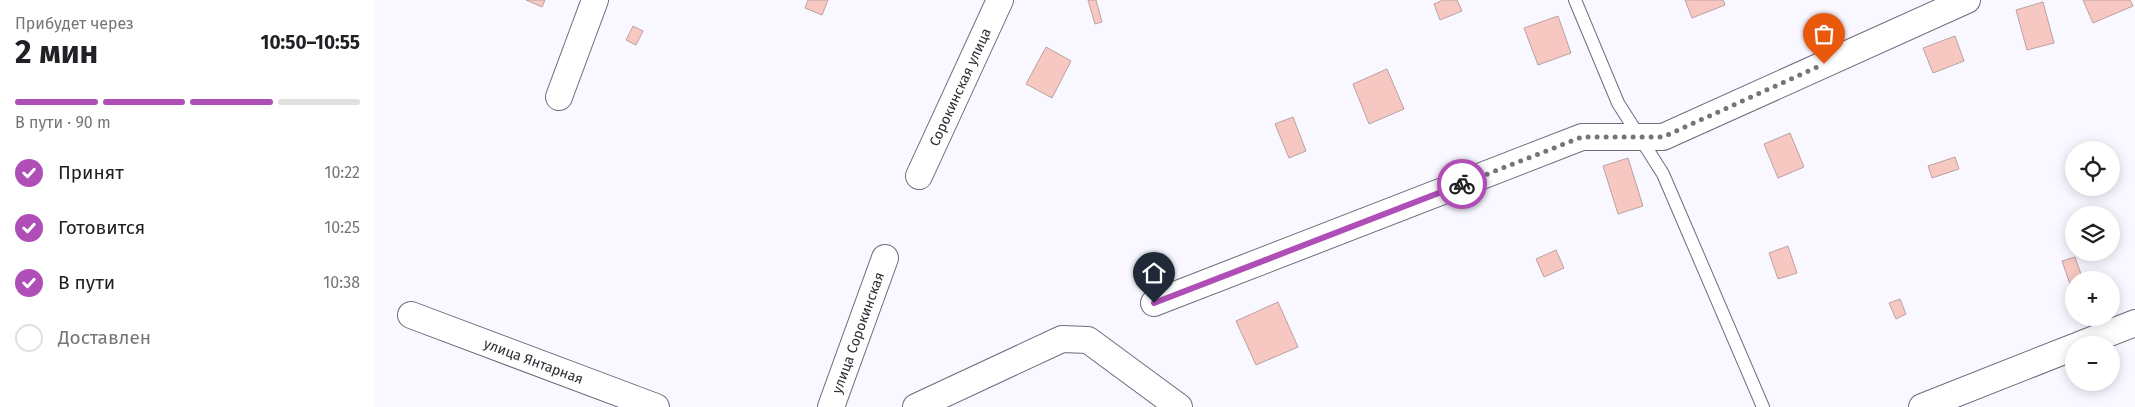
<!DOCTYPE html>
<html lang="ru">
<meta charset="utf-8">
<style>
body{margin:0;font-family:"Fira Sans",sans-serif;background:#f6f6f6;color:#202124;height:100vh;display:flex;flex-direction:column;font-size:19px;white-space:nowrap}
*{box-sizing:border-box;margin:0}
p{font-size:16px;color:#757577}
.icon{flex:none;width:28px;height:28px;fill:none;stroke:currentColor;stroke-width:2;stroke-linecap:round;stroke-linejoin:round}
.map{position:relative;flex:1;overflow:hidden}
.side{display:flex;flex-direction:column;background:#fff;width:375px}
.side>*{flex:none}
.tools{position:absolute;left:1690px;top:141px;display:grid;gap:10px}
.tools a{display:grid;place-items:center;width:55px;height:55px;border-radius:50%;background:#fff;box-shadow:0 2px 12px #0003;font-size:25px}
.pin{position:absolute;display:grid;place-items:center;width:42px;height:42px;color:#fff;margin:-51px -21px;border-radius:50% 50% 50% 0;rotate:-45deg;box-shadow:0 0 5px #0007}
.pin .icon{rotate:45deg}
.courier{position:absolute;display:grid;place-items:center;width:50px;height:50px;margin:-25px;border:4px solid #ae4eb6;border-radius:50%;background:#fff;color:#222;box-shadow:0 1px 6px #0007}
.overview em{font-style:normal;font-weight:700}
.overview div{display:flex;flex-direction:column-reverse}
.overview{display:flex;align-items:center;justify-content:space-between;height:85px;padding:0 15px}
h1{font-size:32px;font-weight:700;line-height:38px}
.bar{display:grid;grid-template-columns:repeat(4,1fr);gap:8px 5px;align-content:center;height:60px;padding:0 15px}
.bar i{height:6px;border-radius:4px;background:#e0e0e0}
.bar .on{background:#ae4eb6}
.bar p{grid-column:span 4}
ol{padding:0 15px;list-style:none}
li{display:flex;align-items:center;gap:15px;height:55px}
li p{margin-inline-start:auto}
li .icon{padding:5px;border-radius:50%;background:#ae4eb6;color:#fff;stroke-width:4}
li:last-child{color:#757577}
li i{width:28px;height:28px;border:2px solid #e0e0e0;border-radius:50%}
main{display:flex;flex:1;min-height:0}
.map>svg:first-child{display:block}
</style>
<main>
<section class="side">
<div class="overview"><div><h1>2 мин</h1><p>Прибудет через</p></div><em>10:50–10:55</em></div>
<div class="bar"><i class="on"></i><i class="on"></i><i class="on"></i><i></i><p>В пути · 90 m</p></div>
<ol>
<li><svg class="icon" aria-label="check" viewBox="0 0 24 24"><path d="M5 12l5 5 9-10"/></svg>Принят<p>10:22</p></li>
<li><svg class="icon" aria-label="check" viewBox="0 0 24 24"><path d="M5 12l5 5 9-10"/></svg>Готовится<p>10:25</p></li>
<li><svg class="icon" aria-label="check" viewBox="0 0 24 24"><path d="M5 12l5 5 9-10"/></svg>В пути<p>10:38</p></li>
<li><i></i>Доставлен</li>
</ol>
</section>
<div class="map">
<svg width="1760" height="407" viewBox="0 0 1760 407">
<rect width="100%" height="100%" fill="#f9f7ff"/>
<!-- building -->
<path fill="#f7c8c2" stroke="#baa2a0" d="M151,0H170L167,7Z
M433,0H453L447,15L430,8Z
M713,0H721L727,22L720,24Z
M1068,0H1082L1087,11L1065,20L1059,4Z
M1310,0H1348L1350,5L1317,18Z
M1708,0H1755L1758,6L1718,23Z
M1668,2L1679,43L1652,50L1641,10Z
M1183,16L1196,53L1163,65L1149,28Z
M258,26L268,31L261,45L251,40Z
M1580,36L1589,61L1558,73L1548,48Z
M671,47L696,61L677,98L651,84Z
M1012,69L1029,109L994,124L978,84Z
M918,117L931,151L914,158L900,124Z
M1415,133L1429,167L1403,178L1389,144Z
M1580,157L1584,169L1557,178L1553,166Z
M1253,158L1268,206L1243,214L1228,166Z
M1413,246L1422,273L1403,279L1394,253Z
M1181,250L1189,268L1169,277L1161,259Z
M1700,257L1708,280H1699V286L1696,287L1687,261Z
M1525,299L1531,314L1521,319L1514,303Z
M903,302L923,347L881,365L861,321Z"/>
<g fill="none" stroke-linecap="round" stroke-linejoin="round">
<defs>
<path id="service" d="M1200,0L1243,103L1288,174L1388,407"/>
<g id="minor">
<path d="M184,97L220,0"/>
<path id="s1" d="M544,176L625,0"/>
<path d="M779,303L1207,137H1288L1592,0"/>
<path id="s2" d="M36,315L281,407"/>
<path d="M1704,345L1760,323"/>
<path id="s3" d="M456,407L510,258"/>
<path d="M541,407L687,339L713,340L804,407"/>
<path d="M1547,407L1699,347"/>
</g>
</defs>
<!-- service casing -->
<use href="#service" stroke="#706a7b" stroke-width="14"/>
<!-- minor casing -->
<use href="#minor" stroke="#706a7b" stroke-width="28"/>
<!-- service -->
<use href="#service" stroke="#fff" stroke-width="12"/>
<!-- minor -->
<use href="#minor" stroke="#fff" stroke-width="26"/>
</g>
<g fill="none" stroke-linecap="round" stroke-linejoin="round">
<!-- done -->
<path stroke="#76737b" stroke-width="5" stroke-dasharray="0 9" d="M1087,184L1207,137H1288L1449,64"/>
<!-- route -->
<path stroke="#ae4eb6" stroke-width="6" d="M779,303L1087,184"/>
</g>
<g text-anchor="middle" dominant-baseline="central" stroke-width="5" stroke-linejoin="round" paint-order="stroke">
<!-- street labels -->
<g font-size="14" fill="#2f2c34" stroke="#fff">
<text stroke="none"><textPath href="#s1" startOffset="98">Сорокинская улица</textPath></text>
<text stroke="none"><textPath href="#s3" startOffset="79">улица Сорокинская</textPath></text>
<text stroke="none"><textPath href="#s2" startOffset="131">улица Янтарная</textPath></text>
</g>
</g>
</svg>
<div class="tools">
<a><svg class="icon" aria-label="locate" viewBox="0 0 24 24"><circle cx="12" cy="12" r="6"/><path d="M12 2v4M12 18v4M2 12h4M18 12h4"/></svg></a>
<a><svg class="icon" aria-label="layers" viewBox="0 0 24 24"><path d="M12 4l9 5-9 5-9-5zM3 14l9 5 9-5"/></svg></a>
<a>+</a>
<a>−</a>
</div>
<div class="pin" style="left:1449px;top:64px;background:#ea580c"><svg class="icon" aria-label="bag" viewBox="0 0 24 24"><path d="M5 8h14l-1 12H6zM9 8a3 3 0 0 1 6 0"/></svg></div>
<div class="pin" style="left:779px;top:303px;background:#1f2937"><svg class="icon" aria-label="home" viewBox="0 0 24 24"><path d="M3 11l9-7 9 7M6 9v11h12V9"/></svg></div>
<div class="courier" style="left:1087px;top:184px"><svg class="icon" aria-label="bike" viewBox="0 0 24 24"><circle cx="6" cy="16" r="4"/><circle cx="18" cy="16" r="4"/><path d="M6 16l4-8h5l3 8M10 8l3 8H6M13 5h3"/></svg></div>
</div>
</main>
